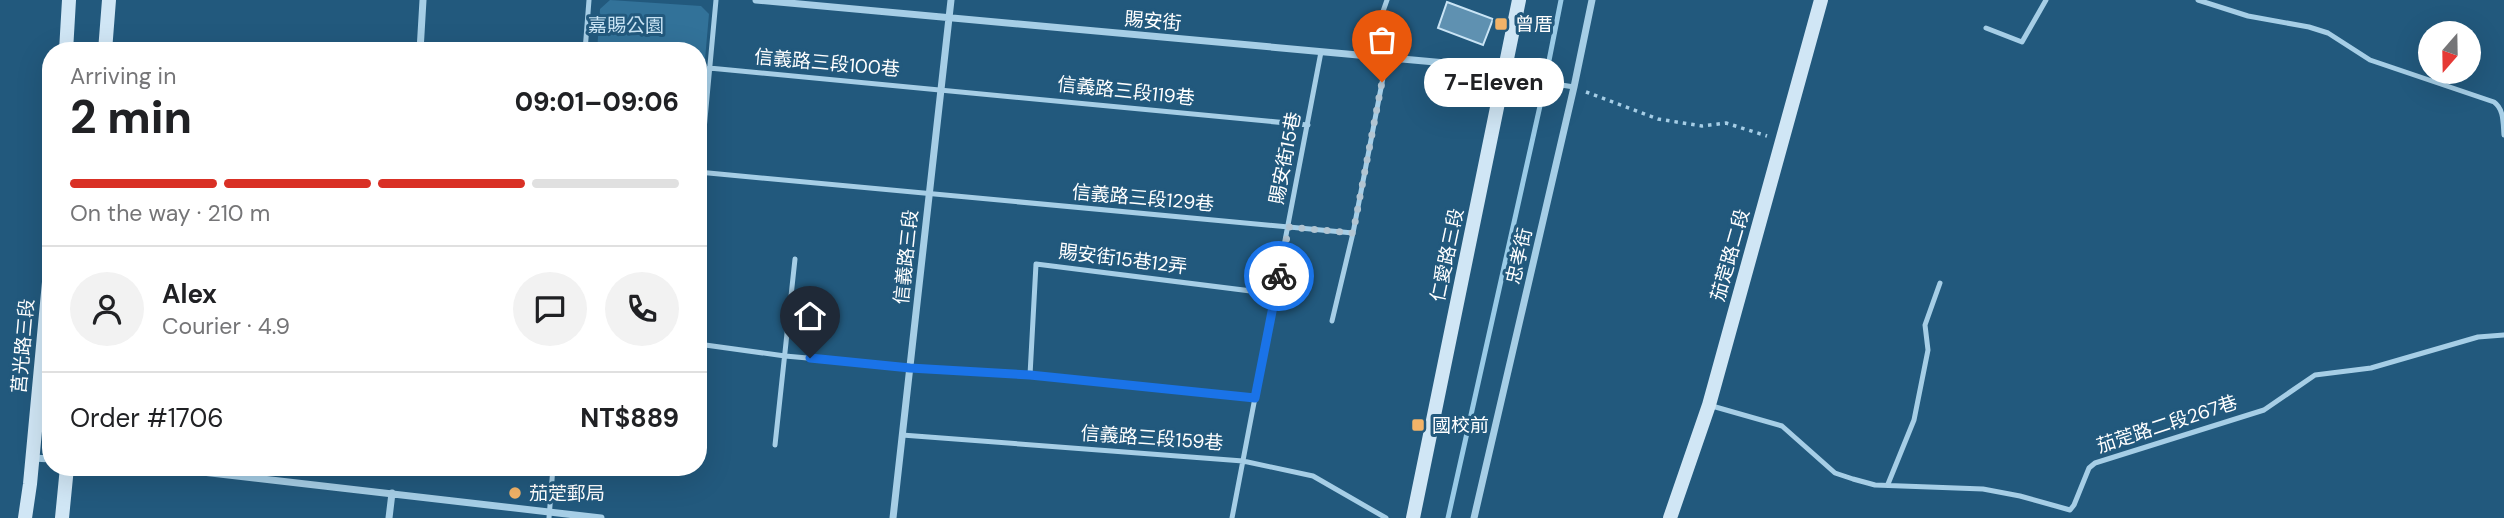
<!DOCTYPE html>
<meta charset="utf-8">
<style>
body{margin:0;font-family:"DM Sans","Noto Sans TC",sans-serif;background:#f2f2f2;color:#202124;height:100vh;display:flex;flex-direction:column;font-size:26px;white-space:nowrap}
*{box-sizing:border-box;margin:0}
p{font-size:23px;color:#757577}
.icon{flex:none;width:38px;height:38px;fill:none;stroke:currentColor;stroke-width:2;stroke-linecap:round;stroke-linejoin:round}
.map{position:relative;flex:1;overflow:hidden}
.panel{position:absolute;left:42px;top:42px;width:665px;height:434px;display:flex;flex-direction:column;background:#fff;border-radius:28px;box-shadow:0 7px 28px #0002}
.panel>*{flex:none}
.needle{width:46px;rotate:200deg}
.fabs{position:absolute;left:2418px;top:21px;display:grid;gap:14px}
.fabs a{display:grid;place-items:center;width:63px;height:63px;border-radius:50%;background:#fff;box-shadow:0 7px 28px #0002;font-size:35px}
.pin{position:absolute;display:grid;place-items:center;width:60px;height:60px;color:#fff;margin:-72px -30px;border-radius:50% 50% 50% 0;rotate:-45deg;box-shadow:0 0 7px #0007}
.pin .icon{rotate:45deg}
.courier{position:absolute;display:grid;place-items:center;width:70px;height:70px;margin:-35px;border:5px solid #1a73e8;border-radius:50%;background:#fff;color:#222;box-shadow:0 2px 9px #0007}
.bubble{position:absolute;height:49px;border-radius:24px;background:#fff;box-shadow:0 7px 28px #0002;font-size:23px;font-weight:800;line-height:49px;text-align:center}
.overview em{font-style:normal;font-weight:800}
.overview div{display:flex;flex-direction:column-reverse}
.overview{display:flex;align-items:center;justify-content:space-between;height:119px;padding:0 28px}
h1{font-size:46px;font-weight:800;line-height:52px}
.bar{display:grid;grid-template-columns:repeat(4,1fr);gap:10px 7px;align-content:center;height:84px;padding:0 28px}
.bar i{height:9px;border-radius:5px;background:#e0e0e0}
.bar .active{background:#d93025}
.bar p{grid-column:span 4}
.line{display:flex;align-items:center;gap:18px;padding:0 28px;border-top:2px solid #e0e0e0}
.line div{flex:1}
.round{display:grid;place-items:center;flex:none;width:74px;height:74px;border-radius:37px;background:#f2f2f2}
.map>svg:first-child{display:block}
</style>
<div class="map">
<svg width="2504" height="518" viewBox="0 0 2504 518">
<rect width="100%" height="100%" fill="#22597d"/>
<!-- green -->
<path fill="#327299" d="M610,0L701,6L709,14L698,139V51H597L600,9Z"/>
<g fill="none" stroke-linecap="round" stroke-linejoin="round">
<!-- stream -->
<path stroke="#9acbe7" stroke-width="5" d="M1448,518L1540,106L1561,0"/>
</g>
<!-- building -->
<path fill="#5f91b1" stroke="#c9e4f5" stroke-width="2" d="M1447,2L1493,19L1483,45L1438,28Z"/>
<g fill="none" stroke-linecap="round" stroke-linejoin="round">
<!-- path -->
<path stroke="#a6cee6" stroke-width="3.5" stroke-dasharray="3.5 5" stroke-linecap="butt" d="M1586,92L1658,119L1702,126L1726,123L1767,136"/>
<!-- lane -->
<path stroke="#a6cee6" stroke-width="5" d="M2198,0L2248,16L2309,27L2328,33L2370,60L2494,102C2504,109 2503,123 2504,135
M1986,28L2022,42L2046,0
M585,51L589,0
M709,68L1308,125
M1504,76L1574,87
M698,172L1353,233
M700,173L716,0
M1332,321L1353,233L1387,57L1380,20L1387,0
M698,344L785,356L910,367L1030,375L1255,398
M1030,375L1036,264L1275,294
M1712,406L1782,426L1835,473L1853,479L1875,485L1983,489L2020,496L2070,510L2074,505L2089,468L2095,463L2264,410L2315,375L2371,368L2478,337L2504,335
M902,435L1243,461L1313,476L1386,518
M775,445L795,259
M1888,484L1914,420L1928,350L1925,325L1940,283
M549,518L553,467
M1232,518L1321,52"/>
<!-- street -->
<path stroke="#a6cee6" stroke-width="7" d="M756,0L1479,66L1504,76
M420,51L423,0
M33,458L51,459
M159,467L601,518
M389,518L392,493
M893,518L951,0
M1474,518L1574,87L1592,0"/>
<!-- secondary -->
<path stroke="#d0e6f5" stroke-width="14" d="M66,51L69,0
M105,51L109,0
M25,518L30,484L51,261
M62,518L67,467
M1413,518L1519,0
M1670,518L1709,405L1821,0"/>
</g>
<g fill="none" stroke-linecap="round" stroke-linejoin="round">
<!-- done -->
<path stroke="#b2c5d2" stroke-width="7" stroke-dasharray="0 12.6" d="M1279,276L1289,227L1353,233L1382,82"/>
<!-- route -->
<path stroke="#1a73e8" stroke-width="9" d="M810,358L910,368L1030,375L1255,398L1279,276"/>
</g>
<!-- markers -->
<g fill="#f2b368" stroke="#22597d" stroke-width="2.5">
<rect x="1494" y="17" width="14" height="14" rx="3.5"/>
<rect x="1411" y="418" width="14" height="14" rx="3.5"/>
<circle cx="515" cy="493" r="7"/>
</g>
<g text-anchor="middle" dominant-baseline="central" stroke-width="6" stroke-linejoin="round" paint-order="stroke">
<!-- street labels -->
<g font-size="19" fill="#fff" stroke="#22597d">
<text transform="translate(1153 21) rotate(5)">賜安街</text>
<text transform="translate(827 63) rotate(5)">信義路三段100巷</text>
<text transform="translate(1126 91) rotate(6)">信義路三段119巷</text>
<text transform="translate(1285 158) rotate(-79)">賜安街15巷</text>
<text transform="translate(1143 198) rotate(5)">信義路三段129巷</text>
<text transform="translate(1447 255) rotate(-78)">仁愛路三段</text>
<text transform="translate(1730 255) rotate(-74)">茄萣路二段</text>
<text transform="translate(1519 256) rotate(-77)">忠孝街</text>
<text transform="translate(906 257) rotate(-84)">信義路三段</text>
<text transform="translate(1123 259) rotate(7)">賜安街15巷12弄</text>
<text transform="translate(23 346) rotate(-85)">莒光路三段</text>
<text transform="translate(2167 424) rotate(-18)">茄萣路二段267巷</text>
<text transform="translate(1152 438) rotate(4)">信義路三段159巷</text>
</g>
<!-- poi labels -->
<g font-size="19" fill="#fff" stroke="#22597d" text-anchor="start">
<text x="1515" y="24">曾厝</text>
<text x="1432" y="425">國校前</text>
<text x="529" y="493">茄萣郵局</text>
</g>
<!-- park labels -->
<g font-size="19" fill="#c9e4f5" stroke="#22597d">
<text x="626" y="25">嘉賜公園</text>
</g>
</g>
</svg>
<div class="fabs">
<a><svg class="needle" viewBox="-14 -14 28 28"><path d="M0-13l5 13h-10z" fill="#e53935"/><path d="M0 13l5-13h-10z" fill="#757577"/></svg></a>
</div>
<div class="pin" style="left:1382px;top:82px;background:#ea580c"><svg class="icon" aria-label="bag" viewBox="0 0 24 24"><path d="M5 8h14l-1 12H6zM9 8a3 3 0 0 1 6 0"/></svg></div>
<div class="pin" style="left:810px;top:358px;background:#1f2937"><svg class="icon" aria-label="home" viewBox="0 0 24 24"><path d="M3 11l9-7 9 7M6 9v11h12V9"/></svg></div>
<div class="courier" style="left:1279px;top:276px"><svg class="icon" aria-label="bike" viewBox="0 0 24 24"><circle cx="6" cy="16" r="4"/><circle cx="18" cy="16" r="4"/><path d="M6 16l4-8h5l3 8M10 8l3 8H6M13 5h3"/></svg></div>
<div class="bubble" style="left:1424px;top:58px;width:140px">7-Eleven</div>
<section class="panel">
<div class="overview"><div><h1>2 min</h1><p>Arriving in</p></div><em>09:01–09:06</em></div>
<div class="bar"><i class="active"></i><i class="active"></i><i class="active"></i><i></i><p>On the way · 210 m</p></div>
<div class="line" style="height:126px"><a class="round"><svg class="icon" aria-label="person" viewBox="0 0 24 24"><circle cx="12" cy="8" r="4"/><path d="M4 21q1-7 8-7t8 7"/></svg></a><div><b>Alex</b><p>Courier · 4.9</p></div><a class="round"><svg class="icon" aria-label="chat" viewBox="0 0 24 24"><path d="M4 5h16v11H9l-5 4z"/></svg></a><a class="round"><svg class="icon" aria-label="phone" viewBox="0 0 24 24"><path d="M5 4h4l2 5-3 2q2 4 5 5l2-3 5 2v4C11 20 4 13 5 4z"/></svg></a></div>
<div class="line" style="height:91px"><div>Order #1706</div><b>NT$889</b></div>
</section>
</div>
